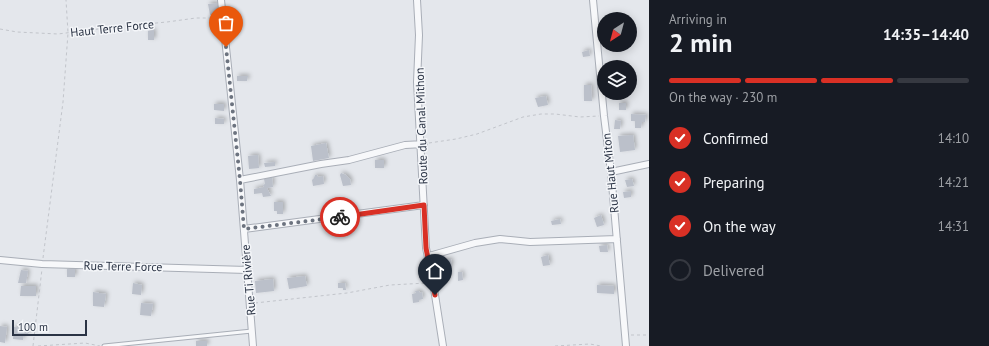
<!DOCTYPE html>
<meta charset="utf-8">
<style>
body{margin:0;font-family:"PT Sans",sans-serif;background:#242831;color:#f1f3f6;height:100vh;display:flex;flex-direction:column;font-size:15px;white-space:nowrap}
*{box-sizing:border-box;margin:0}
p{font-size:13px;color:#9ea1a6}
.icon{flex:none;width:22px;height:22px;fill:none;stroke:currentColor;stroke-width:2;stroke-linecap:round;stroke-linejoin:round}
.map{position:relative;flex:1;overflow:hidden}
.sheet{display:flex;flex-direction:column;background:#171b24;width:340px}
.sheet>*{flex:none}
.needle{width:26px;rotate:216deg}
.buttons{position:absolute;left:597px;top:12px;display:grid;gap:8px}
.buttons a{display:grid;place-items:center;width:40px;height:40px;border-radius:50%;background:#171b24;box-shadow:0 2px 10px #0003;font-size:20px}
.scale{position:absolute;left:12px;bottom:10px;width:75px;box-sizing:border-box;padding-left:4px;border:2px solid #2b3445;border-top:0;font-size:11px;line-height:14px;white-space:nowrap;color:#2b3445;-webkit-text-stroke:3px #f4f6f9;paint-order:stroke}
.pin{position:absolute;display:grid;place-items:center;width:34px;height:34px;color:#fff;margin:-41px -17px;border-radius:50% 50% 50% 0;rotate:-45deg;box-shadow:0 0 4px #0007}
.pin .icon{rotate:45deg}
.courier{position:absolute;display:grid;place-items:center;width:40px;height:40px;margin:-20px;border:3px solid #d93025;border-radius:50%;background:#fff;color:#222;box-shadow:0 1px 5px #0007}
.headline em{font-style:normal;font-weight:600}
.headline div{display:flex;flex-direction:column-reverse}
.headline{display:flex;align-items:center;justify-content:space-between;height:68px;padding:0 20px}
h1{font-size:26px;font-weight:600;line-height:30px}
.bar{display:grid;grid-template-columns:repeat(4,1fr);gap:6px 4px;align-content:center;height:48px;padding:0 20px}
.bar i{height:5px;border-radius:3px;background:#363941}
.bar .active{background:#d93025}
.bar p{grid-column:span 4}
ol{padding:0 20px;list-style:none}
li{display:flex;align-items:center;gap:12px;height:44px}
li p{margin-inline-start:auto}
li .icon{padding:4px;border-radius:50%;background:#d93025;color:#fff;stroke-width:4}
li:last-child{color:#9ea1a6}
li i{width:22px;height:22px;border:2px solid #363941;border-radius:50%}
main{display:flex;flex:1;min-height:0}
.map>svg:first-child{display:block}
</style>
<main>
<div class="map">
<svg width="649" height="346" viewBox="0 0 649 346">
<defs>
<filter id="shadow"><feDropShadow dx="2" dy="-2" stdDeviation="2" flood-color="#0004"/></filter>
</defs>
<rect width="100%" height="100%" fill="#e4e7ec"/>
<!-- building -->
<path fill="#bbc0ca" filter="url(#shadow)" d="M217,3L219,14L210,15L208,4Z
M154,30V40H148V31Z
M589,50L590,56L583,57L582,52Z
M237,76H248L247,81H237Z
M584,85H591L592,101H584Z
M546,96L548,105L538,107L535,98Z
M619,103H626V110H619Z
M214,104H224V111L214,110Z
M631,114L646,115L645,122H642L641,128H635V121H631Z
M215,118L224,119V124H215Z
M615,120L621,121L620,129H614Z
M633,135L635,150L620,152L618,136Z
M326,143L329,158L313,161L311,146Z
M258,155L259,168L249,169L248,156Z
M375,160H384V168H375Z
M275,162V166L265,167L264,163Z
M341,173L346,175L350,179L351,185L343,186L340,175Z
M315,175H317L318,177L323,176L324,184L313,186L312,180L314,178Z
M272,177L273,187L267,188L271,196L263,197L262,193L254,194V189L264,187L263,185L265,184L264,179Z
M632,179L634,186L627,187L625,180Z
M631,191V197L624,198L623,192Z
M274,202H283V214H277V211H274Z
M601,215L604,225L597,227L594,218Z
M560,219L561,224L552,225L551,221Z
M607,245L608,252H600L599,246Z
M548,255L550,265L543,266L541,257Z
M451,259L452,267L445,268L444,260Z
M67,269H75V277H67Z
M21,270L28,271L26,283H18Z
M458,272H462L463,280L458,281Z
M305,276L307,286L289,289L287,278Z
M273,279L274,291L256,293L255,281Z
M133,283L142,285L141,295L132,294Z
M338,283H345L346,290H343V288H338Z
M597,285L614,286V294L597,293Z
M21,286H36V296H20Z
M415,291H419L420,293L422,292L423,299L419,300V302L413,303L412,294L416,293Z
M93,292L106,294L104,307L93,306Z
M141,303L153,304L151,316L140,315Z
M0,326L7,327L5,343L0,342Z
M14,327L32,328L28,334H24L23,340L13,339Z
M196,341H207V346H196Z"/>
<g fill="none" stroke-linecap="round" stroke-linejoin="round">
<defs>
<path id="service" d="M104,346L252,331"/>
<path id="minor" d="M221,0L240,180L253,346
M417,0L419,35L417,82L426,248L433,282L443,346
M593,0L604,116L611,172L626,346
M611,172L649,164
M240,180L321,164L349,160L405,145L424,144
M244,229L424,205
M429,256L475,243L500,239L530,242L617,239
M0,260L42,264L247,270"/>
</defs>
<!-- service casing -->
<use href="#service" stroke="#a9aeb7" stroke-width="5"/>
<!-- minor casing -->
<use href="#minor" stroke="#a9aeb7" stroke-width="8"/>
<!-- path -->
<path stroke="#c2c5cb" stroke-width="1" stroke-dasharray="3 3" stroke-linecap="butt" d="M0,29L17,32L58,34L114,27L167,22L196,18H218
M429,143L456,139L477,134L523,117L541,114H555L580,117L599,116
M43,258L63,102L68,33L66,0
M255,303L347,293L390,285L427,283
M631,335H649
M33,346L42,269
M38,346L85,343L100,346
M555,346L590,344L601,346"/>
<!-- service -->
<use href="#service" stroke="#f7f8fa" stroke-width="3"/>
<!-- minor -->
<use href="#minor" stroke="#f7f8fa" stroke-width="6"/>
</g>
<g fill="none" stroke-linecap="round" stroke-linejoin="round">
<!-- done -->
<path stroke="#6c737f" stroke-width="4" stroke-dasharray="0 7.2" d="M226,47L240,180L244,229L340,217"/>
<!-- route -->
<path stroke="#d93025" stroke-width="5" d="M340,217L424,205L426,248L435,295"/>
</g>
<g text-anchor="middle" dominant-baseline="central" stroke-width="3" stroke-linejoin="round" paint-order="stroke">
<!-- street labels -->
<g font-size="12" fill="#2b3445" stroke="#f4f6f9">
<text transform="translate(112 28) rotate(-6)">Haut Terre Force</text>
<text transform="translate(421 126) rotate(-92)">Route du Canal Mithon</text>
<text transform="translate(610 173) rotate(-96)">Rue Haut Miton</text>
<text transform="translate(123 266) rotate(1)">Rue Terre Force</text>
<text transform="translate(248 280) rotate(-95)">Rue Ti Rivière</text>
</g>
</g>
</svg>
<div class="buttons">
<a><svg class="needle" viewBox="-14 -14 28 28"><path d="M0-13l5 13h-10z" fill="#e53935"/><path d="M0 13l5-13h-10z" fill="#9ea1a6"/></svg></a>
<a><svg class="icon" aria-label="layers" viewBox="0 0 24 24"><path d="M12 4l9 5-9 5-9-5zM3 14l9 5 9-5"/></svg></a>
</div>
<div class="scale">100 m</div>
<div class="pin" style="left:226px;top:47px;background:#ea580c"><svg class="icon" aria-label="bag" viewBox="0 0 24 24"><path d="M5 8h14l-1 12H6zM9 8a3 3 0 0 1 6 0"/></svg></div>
<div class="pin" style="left:435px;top:295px;background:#1f2937"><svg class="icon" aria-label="home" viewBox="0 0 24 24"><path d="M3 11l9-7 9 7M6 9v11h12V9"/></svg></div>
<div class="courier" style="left:340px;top:217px"><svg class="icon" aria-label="bike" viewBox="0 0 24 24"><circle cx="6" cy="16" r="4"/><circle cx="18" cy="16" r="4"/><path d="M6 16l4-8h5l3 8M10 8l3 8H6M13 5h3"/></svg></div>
</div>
<section class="sheet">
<div class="headline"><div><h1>2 min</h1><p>Arriving in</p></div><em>14:35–14:40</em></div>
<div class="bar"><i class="active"></i><i class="active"></i><i class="active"></i><i></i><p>On the way · 230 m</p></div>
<ol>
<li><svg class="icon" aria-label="check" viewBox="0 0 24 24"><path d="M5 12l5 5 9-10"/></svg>Confirmed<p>14:10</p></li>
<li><svg class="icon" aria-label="check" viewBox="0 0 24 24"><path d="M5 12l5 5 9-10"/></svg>Preparing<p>14:21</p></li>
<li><svg class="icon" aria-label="check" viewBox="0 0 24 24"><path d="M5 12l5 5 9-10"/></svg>On the way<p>14:31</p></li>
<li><i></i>Delivered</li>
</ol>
</section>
</main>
